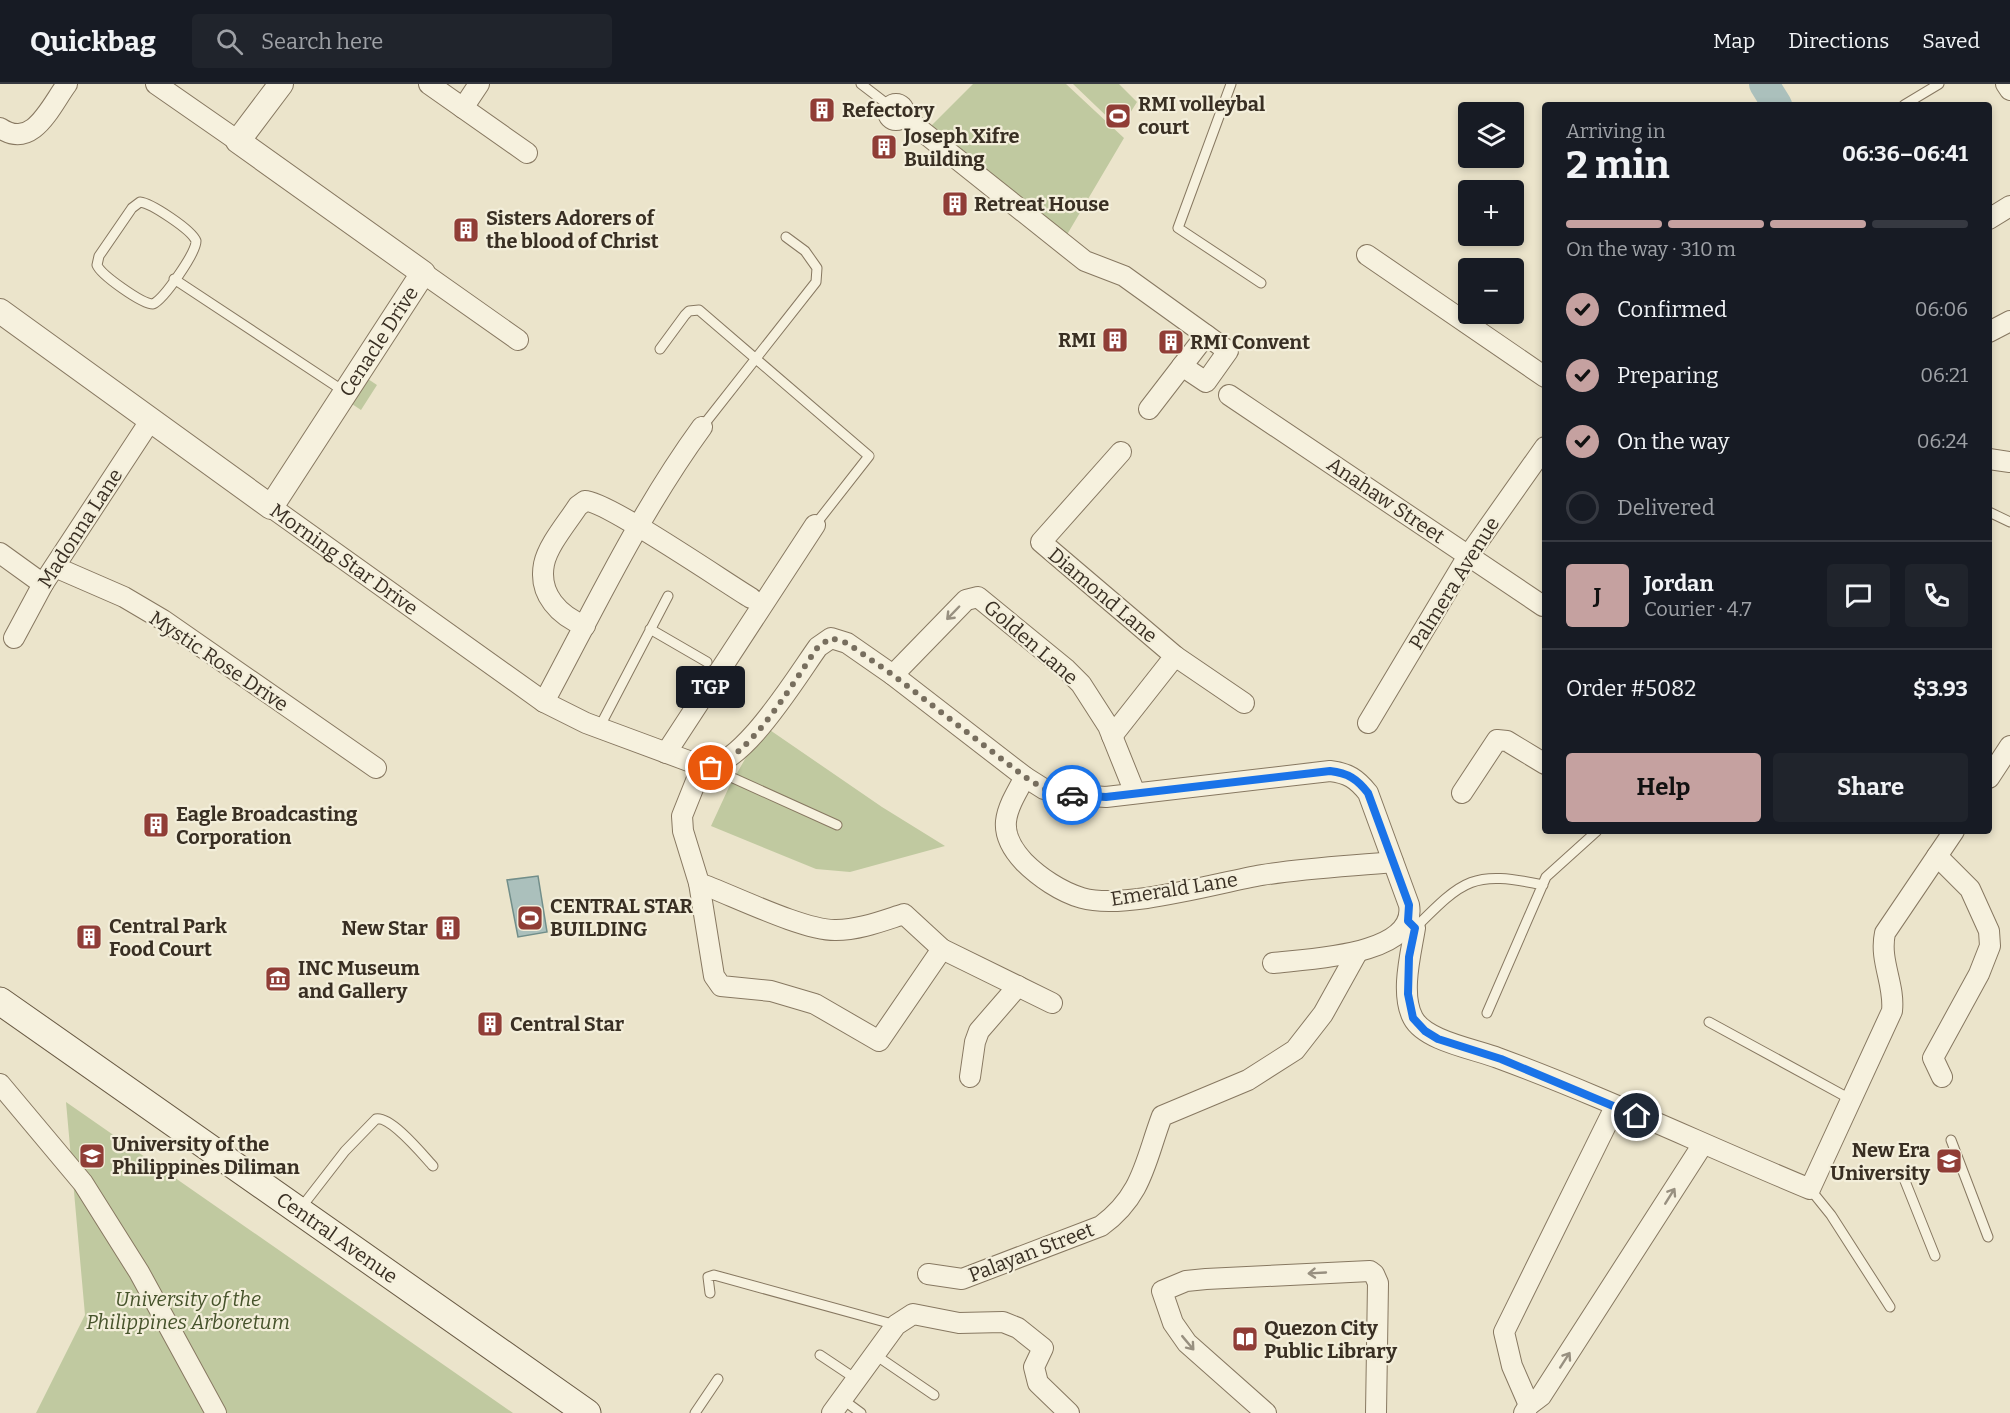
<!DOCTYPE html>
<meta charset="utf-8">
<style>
body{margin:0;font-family:Bitter,serif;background:#20242c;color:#f1f3f6;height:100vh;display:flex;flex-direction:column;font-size:22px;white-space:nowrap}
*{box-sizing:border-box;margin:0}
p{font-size:20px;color:#9ea1a6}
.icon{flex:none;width:33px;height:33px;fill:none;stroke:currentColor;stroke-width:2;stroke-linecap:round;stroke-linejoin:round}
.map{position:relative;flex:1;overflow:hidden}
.side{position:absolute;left:1542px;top:18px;width:450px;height:732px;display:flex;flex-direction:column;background:#171b24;border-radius:6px;box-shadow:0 3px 9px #0003}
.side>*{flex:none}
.buttons{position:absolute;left:1458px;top:18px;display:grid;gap:12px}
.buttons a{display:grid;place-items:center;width:66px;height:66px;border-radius:6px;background:#171b24;box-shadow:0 3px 9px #0003;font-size:30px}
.pin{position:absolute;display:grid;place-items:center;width:51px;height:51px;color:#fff;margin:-26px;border:3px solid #fff;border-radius:50%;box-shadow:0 2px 6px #0007}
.courier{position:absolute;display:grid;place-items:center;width:60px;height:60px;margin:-30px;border:4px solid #1a73e8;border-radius:50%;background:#fff;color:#222;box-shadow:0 2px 8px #0007}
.bubble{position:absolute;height:42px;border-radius:6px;background:#171b24;box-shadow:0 3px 9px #0003;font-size:20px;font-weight:700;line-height:42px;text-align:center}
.head em{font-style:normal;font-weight:700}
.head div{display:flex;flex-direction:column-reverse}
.head{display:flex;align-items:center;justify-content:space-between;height:102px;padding:0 24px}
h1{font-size:39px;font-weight:700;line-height:45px}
.bar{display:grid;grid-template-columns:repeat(4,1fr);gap:9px 6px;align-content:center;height:72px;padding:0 24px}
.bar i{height:8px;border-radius:4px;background:#363941}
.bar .active{background:#c5a1a0}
.bar p{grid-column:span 4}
.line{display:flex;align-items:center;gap:15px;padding:0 24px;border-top:2px solid #363941}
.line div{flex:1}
.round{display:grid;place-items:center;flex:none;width:63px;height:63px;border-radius:6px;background:#20242c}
ol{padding:0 24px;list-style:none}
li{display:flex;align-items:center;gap:18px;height:66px}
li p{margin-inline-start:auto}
li .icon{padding:6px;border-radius:50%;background:#c5a1a0;color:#111;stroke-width:4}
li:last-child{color:#9ea1a6}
li i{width:33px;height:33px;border:3px solid #363941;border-radius:50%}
.action{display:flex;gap:12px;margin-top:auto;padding:12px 24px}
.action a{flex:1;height:69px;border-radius:6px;background:#c5a1a0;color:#111;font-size:24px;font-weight:700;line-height:69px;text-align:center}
.action a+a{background:#20242c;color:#f1f3f6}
header{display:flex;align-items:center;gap:36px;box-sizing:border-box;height:84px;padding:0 30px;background:#171b24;border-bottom:2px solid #363941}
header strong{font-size:28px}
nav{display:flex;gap:33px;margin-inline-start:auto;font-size:21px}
.search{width:420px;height:54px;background:#20242c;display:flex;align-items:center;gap:15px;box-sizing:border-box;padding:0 21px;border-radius:6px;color:#9ea1a6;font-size:22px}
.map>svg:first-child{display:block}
</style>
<header>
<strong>Quickbag</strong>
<div class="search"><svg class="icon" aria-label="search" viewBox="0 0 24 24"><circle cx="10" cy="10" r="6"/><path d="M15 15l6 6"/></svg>Search here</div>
<nav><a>Map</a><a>Directions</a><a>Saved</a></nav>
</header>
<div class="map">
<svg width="2010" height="1329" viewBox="0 0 2010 1329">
<rect width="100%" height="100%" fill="#ebe4cb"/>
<!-- green -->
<path fill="#c0c9a0" d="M973,0H1066L1124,54L1065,154L927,46Z
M1073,0H1119L1137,18L1120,45Z
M362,291L377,301L361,326L346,316Z
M764,642L882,723L945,762L850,788L816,785L711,742L729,703Z
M66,1018L513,1329H36L85,1231Z"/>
<!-- water -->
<path fill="#abc0bc" stroke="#728e8a" stroke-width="1.5" d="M538,792L547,848L518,853L507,796Z"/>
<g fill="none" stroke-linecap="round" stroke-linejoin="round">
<!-- river -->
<path stroke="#abc0bc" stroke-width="30" d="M1764,0L1777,21"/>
<defs>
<path id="service" d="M861,0L891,23
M1231,0L1178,144L1261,199
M1904,21L1939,0
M140,118C151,119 192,146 196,157C196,169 164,215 153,220C142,220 101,191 97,181L99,172L132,124Z
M174,195L345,308
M660,265L685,231L689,227L699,226L869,372L815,441
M702,343L816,198L817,184L805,167L786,153
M1989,428L2010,438
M650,545L707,578
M599,644L668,512
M711,684L837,741
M1415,844C1464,795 1473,786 1543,801
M1487,929L1546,793L1597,747
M1709,938L1852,1016
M1951,1056L1988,1153
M1903,1092L1935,1172
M1810,1105L1831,1131L1890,1223
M300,1125L345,1067L376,1035C391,1032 422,1070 433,1082
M710,1209L708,1193L714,1191L896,1241
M874,1270L934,1311
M820,1271L856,1295
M842,1315L861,1329
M695,1329L718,1295"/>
<g id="minor">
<path d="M156,0L238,57"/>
<path d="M429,0L527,69"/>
<path d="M2006,0L2010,6"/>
<circle cx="896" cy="28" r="8"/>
<path d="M463,24L479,0"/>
<path d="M903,32L1085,177L1124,192L1206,251L1149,325"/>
<path d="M0,44C33,66 50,23 67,0"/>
<path d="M1989,135L2010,122"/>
<path d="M1367,171L1545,293"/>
<path d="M423,189L518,256"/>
<path d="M1989,248L2010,237"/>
<path d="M1182,282L1206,298L1228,267L1206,251"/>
<path d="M1229,311L1543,522"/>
<path d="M1989,375L2010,378"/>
<path id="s1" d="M271,423L544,618L586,639L702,682C739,689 797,592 818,563L831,554L847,559L893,591L1025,693L1044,705L1061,710L1106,713L1330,687C1348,689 1357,695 1368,709L1409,821C1418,872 1305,875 1273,879"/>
<path d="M0,469L43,500"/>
<path d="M55,483L124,513L163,536L376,684"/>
<path d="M585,542C560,532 538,511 544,480C548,461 567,439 578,422L585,417C605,416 726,499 751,514"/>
<path d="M14,554L43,500L150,337"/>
<path d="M1175,572L1244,619"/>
<path d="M893,591L966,516L978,513L1066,585L1081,600L1108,642L1135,709"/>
<path d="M544,618C594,525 640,428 702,343"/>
<path d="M1368,639L1468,472L1545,363"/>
<path d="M1112,652L1175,572L1041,458L1121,368"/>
<path d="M666,669L815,441"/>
<path d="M702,682L682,732L683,747L699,799C732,811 804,847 836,846C859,846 882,837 904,830L942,865L1052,919"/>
<path d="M1025,693C1006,727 994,746 1024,778C1039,793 1061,808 1082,814C1125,826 1216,799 1262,791C1305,784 1350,782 1393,778"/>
<path d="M1989,694L2010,662"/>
<path d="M1462,709L1497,656L1507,657L1545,680"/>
<path d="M1937,772L1970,805L1989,847L1990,862L1979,890L1933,974L1942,993"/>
<path d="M699,799L714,892L721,902L771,907L815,920L879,957L942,865"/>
<path d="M1408,837L1415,844C1411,869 1400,910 1413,934C1425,957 1475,965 1498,974C1604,1013 1706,1062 1810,1105L1892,927C1895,900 1879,877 1885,849L1954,747"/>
<path d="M970,993L975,958L979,947L1018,902"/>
<path d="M0,1000L83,1099L139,1188L216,1329"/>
<path d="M928,1190L962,1195L1101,1142C1143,1111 1145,1077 1162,1032L1248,996L1295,966L1323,930L1357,869"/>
<path d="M1529,1321L1512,1282L1504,1248L1615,1023"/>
<path d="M832,1329L896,1241L913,1230L959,1239L1003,1238L1018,1244L1043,1264L1034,1283L1038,1299L1069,1329"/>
<path d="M1266,1329L1187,1259L1173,1239L1162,1207L1186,1197L1206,1195L1370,1187L1374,1190L1378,1199L1376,1329"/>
<path d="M1524,1329L1529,1321L1541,1312L1703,1060"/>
</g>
<g id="tertiary">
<path id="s2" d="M0,227L271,423L423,189L238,57L281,0"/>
</g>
<g id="secondary">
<path id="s3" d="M0,917L587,1329"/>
</g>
</defs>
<!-- service casing -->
<use href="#service" stroke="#877861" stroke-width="11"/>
<!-- minor casing -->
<use href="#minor" stroke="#877861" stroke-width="22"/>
<!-- tertiary casing -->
<use href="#tertiary" stroke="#877861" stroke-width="26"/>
<!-- secondary casing -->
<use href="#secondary" stroke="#695a44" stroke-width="29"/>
<!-- service -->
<use href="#service" stroke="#f6f1de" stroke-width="9"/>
<!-- minor -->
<use href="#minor" stroke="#f6f1de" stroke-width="20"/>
<!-- tertiary -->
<use href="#tertiary" stroke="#f6f1de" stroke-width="24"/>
<!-- secondary -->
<use href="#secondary" stroke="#f6f1de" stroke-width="27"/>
</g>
<!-- one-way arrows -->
<defs><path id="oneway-shaft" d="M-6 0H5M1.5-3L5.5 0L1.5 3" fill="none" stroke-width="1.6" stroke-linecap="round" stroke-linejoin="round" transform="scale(1.5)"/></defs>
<g stroke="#989080">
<use href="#oneway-shaft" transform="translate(953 529) rotate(134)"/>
<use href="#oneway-shaft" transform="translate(1670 1112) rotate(-58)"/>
<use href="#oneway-shaft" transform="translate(1317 1189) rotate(177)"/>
<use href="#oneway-shaft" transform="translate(1188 1259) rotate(50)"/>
<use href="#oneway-shaft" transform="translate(1565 1276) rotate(-57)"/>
</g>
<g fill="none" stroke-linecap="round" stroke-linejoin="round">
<!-- done -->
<path stroke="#776e5e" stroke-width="6" stroke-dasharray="0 10.8" d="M711,684C754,669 792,599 818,563L831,554L847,559L893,591L1025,693L1044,705L1072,711"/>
<!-- route -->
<path stroke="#1a73e8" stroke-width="8" d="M1072,711L1106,713L1330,687C1348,689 1357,695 1368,709L1409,821L1408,837L1415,844L1409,873L1408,910L1413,934L1425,947L1438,955L1501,975L1637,1032"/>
</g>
<!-- icons -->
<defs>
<symbol id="building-square" viewBox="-11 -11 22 22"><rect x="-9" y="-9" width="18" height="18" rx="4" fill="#903d36" stroke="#f3eeda"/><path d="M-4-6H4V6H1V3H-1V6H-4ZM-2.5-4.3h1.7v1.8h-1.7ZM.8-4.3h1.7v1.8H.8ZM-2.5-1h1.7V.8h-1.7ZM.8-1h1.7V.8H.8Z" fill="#fff"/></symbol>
<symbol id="stadium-square" viewBox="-11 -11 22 22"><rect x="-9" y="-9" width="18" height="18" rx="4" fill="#903d36" stroke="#f3eeda"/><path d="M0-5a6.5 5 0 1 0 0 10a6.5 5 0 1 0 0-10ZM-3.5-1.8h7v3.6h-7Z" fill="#fff"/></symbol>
<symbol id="museum-square" viewBox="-11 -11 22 22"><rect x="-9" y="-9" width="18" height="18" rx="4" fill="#903d36" stroke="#f3eeda"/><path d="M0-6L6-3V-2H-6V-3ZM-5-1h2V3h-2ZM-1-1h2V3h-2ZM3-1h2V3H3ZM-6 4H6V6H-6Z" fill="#fff"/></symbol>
<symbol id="university-square" viewBox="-11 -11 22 22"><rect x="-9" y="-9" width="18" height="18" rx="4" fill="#903d36" stroke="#f3eeda"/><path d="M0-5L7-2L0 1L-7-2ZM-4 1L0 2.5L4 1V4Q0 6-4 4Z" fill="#fff"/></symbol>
<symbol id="library-square" viewBox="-11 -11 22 22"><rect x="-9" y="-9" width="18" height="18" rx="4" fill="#903d36" stroke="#f3eeda"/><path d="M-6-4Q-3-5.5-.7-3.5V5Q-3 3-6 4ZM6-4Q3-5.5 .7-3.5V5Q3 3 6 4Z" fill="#fff"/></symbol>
</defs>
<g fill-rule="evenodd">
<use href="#building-square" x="807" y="11" width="30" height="30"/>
<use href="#stadium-square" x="1103" y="17" width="30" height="30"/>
<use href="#building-square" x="869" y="48" width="30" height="30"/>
<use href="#building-square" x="940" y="105" width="30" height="30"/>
<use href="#building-square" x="451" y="131" width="30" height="30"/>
<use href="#building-square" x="1100" y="241" width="30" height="30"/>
<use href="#building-square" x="1156" y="243" width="30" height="30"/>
<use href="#building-square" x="141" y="726" width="30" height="30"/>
<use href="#stadium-square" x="515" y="819" width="30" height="30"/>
<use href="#building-square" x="433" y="829" width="30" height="30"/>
<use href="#building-square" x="74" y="838" width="30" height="30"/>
<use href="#museum-square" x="263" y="880" width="30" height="30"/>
<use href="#building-square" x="475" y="925" width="30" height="30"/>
<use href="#university-square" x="77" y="1057" width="30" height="30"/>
<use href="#university-square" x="1934" y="1062" width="30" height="30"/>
<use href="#library-square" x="1230" y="1240" width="30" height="30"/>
</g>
<g text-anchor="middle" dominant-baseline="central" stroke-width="4.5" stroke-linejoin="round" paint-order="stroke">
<!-- poi labels -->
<g font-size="20" font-weight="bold" fill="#392f23" stroke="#f3eeda" text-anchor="start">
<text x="1138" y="20">RMI volleybal<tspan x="1138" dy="23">court</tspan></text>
<text x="842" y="26">Refectory</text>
<text x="904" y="52">Joseph Xifre<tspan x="904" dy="23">Building</tspan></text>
<text x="974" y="120">Retreat House</text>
<text x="486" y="134">Sisters Adorers of<tspan x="486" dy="23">the blood of Christ</tspan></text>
<text x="1096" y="256" text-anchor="end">RMI</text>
<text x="1190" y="258">RMI Convent</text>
<text x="176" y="730">Eagle Broadcasting<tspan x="176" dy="23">Corporation</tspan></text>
<text x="550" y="822">CENTRAL STAR<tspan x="550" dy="23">BUILDING</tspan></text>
<text x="109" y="842">Central Park<tspan x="109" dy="23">Food Court</tspan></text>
<text x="428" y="844" text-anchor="end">New Star</text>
<text x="298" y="884">INC Museum<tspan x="298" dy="23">and Gallery</tspan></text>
<text x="510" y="940">Central Star</text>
<text x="112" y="1060">University of the<tspan x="112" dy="23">Philippines Diliman</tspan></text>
<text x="1930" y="1066" text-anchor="end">New Era<tspan x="1930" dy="23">University</tspan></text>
<text x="1264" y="1244">Quezon City<tspan x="1264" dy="23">Public Library</tspan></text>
</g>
<!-- street labels -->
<g font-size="20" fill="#392f23" stroke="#f3eeda">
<text stroke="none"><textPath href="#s2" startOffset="532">Cenacle Drive</textPath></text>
<text transform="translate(1386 416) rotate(34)">Anahaw Street</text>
<text transform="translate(80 444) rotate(-57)">Madonna Lane</text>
<text stroke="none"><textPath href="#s1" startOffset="90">Morning Star Drive</textPath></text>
<text transform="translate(1454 499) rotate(-58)">Palmera Avenue</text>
<text transform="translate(1103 511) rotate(40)">Diamond Lane</text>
<text transform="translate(1031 558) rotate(41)">Golden Lane</text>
<text transform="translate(219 577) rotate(34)">Mystic Rose Drive</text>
<text transform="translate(1174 805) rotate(-9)">Emerald Lane</text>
<text stroke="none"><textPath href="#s3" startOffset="412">Central Avenue</textPath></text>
<text transform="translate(1031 1168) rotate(-21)">Palayan Street</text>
</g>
<!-- park labels -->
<g font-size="20" font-style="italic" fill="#46532b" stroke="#f3eeda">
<text x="188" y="1215">University of the<tspan x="188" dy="23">Philippines Arboretum</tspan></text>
</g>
</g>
</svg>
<div class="buttons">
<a><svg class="icon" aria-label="layers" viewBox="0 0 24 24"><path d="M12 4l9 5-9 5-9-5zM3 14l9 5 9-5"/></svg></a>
<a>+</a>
<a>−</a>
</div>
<div class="pin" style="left:711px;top:684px;background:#ea580c"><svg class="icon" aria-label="bag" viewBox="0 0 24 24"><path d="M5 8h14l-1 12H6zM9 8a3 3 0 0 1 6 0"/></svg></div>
<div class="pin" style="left:1637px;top:1032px;background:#1f2937"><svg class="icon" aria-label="home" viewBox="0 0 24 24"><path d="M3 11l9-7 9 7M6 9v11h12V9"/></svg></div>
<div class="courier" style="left:1072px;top:711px"><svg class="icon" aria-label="car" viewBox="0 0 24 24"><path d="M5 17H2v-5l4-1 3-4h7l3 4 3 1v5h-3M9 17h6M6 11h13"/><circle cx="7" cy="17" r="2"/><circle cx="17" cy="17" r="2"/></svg></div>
<div class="bubble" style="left:676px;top:582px;width:69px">TGP</div>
<section class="side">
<div class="head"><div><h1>2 min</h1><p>Arriving in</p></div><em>06:36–06:41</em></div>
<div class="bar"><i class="active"></i><i class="active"></i><i class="active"></i><i></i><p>On the way · 310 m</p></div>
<ol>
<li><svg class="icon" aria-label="check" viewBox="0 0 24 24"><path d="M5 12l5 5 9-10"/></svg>Confirmed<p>06:06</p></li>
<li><svg class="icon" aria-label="check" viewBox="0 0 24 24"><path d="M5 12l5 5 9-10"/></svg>Preparing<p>06:21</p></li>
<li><svg class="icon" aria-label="check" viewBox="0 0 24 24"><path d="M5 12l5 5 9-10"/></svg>On the way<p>06:24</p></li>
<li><i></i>Delivered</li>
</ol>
<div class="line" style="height:108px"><b class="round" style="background:#c5a1a0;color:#111">J</b><div><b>Jordan</b><p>Courier · 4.7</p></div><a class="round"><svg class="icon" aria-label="chat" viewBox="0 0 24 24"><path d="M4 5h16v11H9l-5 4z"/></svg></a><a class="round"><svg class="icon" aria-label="phone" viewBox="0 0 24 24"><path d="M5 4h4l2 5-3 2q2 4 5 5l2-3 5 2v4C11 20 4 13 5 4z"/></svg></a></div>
<div class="line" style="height:78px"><div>Order #5082</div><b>$3.93</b></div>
<div class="action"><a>Help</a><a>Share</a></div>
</section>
</div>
